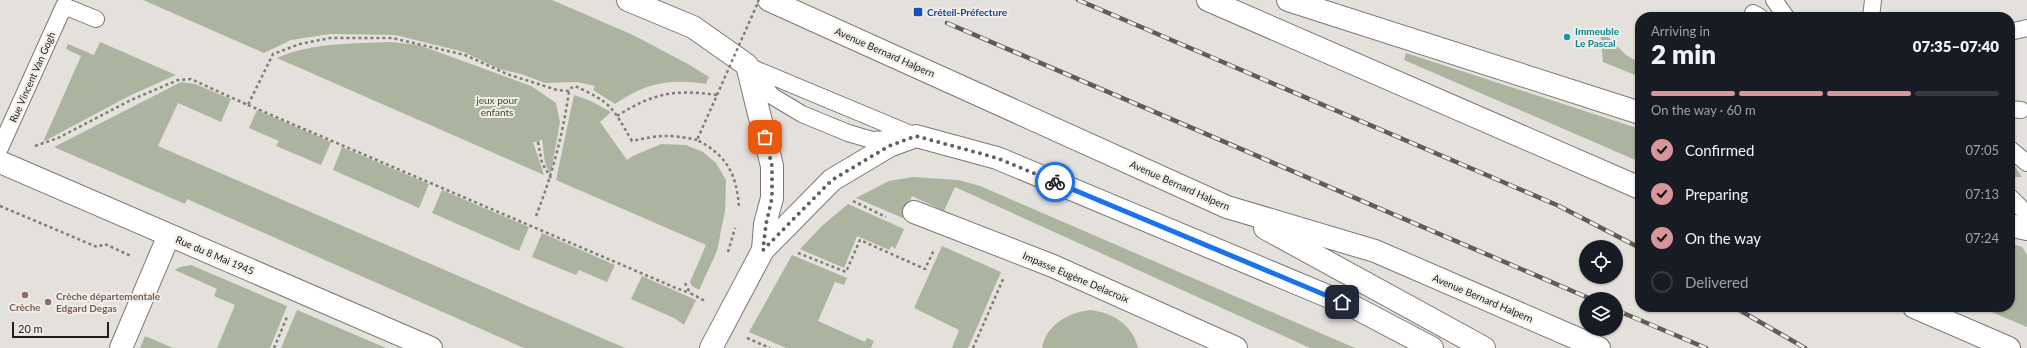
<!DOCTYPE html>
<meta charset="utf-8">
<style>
body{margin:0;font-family:Lato,sans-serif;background:#20242c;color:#f1f3f6;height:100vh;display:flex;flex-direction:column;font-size:15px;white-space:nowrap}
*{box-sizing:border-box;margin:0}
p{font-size:13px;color:#9ea1a6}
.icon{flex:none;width:22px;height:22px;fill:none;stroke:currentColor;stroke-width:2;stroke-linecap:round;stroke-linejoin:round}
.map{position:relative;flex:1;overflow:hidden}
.details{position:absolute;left:1635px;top:12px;width:380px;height:300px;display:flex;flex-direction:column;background:#171b24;border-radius:16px;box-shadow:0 1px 3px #0004}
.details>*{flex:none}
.buttons{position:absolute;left:1579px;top:240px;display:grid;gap:8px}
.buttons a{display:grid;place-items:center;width:44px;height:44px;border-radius:50%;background:#171b24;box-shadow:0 1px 3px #0004;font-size:20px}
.scale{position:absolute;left:12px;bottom:10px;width:97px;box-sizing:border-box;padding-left:4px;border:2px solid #1e1d1b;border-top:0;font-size:11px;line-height:14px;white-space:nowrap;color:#1e1d1b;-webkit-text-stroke:3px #f1eee8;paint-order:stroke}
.pin{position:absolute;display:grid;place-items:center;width:34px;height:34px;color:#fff;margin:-17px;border-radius:8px;box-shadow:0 2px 6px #0006}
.courier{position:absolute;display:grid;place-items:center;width:40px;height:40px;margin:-20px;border:3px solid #1a73e8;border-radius:50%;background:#fff;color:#222;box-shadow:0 1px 5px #0007}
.head em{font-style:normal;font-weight:800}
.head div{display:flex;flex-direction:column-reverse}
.head{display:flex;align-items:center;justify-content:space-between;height:68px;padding:0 16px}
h1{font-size:26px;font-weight:800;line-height:30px}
.bar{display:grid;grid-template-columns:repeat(4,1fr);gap:6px 4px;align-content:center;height:48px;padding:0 16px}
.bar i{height:5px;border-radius:3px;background:#363941}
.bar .selected{background:#d6969a}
.bar p{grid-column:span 4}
ol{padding:0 16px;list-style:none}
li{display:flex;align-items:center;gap:12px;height:44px}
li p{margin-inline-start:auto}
li .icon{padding:4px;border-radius:50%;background:#d6969a;color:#111;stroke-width:4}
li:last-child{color:#9ea1a6}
li i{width:22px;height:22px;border:2px solid #363941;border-radius:50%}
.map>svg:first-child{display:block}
</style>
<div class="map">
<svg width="2027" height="348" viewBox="0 0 2027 348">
<rect width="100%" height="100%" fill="#e4e0db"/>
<!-- green -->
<path fill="#acb49f" d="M143,0H552L633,35L688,64L709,77L706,84C670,78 645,83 615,104L593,90L595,86L578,82L545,83L521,74L499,69L464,52L395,35L330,34L291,40L264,53Z
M1600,29L1626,55L1640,63V77L1603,62Z
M100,42L176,75L129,96L43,142L81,56L66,49L68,44L94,55Z
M391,42L419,45L531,86L556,103L560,122L551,173C543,166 544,149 542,139L538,142H533L544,175L277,58C313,42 353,44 391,42Z
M1406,53L1640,129V162L1404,60Z
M181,82L195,84L231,99L221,122L178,103L158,146L625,348H524L187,199L185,204L54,147Z
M574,95L591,101L611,112L600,122L627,160L633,156L661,144L686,145L703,152L716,163L726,180L725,211L717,251L699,290L692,286L690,282L706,245L556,180Z
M257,110L331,142L321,165L276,146L279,141L249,128Z
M342,147L429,184L419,208L333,170Z
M2010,160L2022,177H2010Z
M913,177L958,180L980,186L1355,348H1310L955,187L944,211L912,196L903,218L856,198L889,181Z
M442,190L529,227L519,251L432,213Z
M848,204L904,229L895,249L892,246L889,250L857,236L844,268L800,249L822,226Z
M542,233L615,265L607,282L579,270L576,275L532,257Z
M2010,243L2022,247L2027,255V327L1980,307H2010Z
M942,246L1001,272L968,348H952L959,330L914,308Z
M792,255L847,278L844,285L835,282L818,321L865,342L867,338L874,341L871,348H786L749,332Z
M191,265L287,306L270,348H217L235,305L214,296L217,289L175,270L180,267Z
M642,276L696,300L684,325L674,318L631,299Z
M297,310L386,348H281Z
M1090,310C1113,313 1132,324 1138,348H1042C1047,324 1068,313 1090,310Z
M145,336L173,348H140Z"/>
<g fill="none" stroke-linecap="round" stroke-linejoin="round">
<defs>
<path id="lane" d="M1774,0L1786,17
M1753,13L1760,17
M1871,17L1873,0
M2010,32L2027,28
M750,67L913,135
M749,68L772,96L802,114L848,133L872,140L901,138
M2010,109L2021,110
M0,148L64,6L96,19
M2010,149L2027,163
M2010,197L2027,214"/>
<path id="street" d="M628,0L693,27L747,65L772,166V198L765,224L763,250
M0,162L431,348
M914,212L1053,266L1236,348
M763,250L832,180L889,146L916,136L997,158L1356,308L1432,348
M121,348L169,235"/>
<path id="secondary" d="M711,348L763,250"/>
<path id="highway" d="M769,0L1227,207L1375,251L1599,348
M1208,0L1640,188
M1288,0L1640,113
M2010,225L2027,229
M1265,228L1484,348
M1914,307L2009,348"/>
</defs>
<!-- lane casing -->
<use href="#lane" stroke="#7c7874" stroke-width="18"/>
<!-- street casing -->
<use href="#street" stroke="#7c7874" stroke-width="24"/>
<!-- secondary casing -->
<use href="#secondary" stroke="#7c7874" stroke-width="24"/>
<!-- highway casing -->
<use href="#highway" stroke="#7c7874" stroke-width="24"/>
<!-- path -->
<path stroke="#7f7c79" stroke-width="2.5" stroke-dasharray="3 3" stroke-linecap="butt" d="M248,105L676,288L690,293
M617,116C653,93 675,89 717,95L697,140C727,155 737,175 739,208
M538,142L542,163L551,178
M35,146L58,138L131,100L178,80L191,79L248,105L273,54L300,44L330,38H392L465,55L507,74L557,90L569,91L571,88L575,86C612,103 612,107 632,141C659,135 669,134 697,140
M853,201L886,217
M0,206L97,247L105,244L131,256
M536,216C552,175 563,135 569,91
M728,252L735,228
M798,253L846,272L860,240L925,269L934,250
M685,283L690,293L705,301
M747,338L770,348
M274,348L287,317
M973,348L1004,277"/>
<!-- lane -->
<use href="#lane" stroke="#fff" stroke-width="16"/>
<!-- street -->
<use href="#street" stroke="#fff" stroke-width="22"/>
<!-- secondary -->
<use href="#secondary" stroke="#fff" stroke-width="22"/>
<!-- highway -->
<use href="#highway" stroke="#fff" stroke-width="22"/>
<defs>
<path id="rail" d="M1078,0L1559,206L1640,248
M947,23L1591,299
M1734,307L1805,348
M1616,310L1706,348"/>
</defs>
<!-- rail casing -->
<use href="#rail" stroke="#5e5c59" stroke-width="4.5"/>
<!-- rail -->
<use href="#rail" stroke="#f1eee8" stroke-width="3" stroke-dasharray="9" stroke-linecap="butt"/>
<!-- path-bridge -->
<path stroke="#7f7c79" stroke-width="2.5" stroke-dasharray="3 3" stroke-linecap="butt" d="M717,95L759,0"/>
</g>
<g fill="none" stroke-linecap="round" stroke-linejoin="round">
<!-- done -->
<path stroke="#63615e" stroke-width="4" stroke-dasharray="0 7.2" d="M765,137L772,166V198L766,224L763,250L832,180L889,146L916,136L997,158L1055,182"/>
<!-- route -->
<path stroke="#1a73e8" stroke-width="5" d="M1055,182L1342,302"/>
</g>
<!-- markers -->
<rect fill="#1a4fb4" stroke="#f1eee8" stroke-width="1.5" x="913" y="7" width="10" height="10" rx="2"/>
<circle fill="#0f9aa8" stroke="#f1eee8" stroke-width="1.5" cx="1567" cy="37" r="4"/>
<g fill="#8d6e63" stroke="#f1eee8" stroke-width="1.5">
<circle cx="25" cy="295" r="4"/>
<circle cx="48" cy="302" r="4"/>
</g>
<g text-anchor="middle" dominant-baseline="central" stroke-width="4" stroke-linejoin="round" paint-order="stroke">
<!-- transit labels -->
<g font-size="10" font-weight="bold" fill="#164399" stroke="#f1eee8" text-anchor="start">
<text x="927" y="12">Créteil-Préfecture</text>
</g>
<!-- culture labels -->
<g font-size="10" font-weight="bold" fill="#0d838f" stroke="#f1eee8" text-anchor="start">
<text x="1575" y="31">Immeuble<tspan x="1575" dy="12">Le Pascal</tspan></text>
</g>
<!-- street labels -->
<g font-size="10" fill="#1e1d1b" stroke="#f1eee8">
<text transform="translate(885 52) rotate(24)">Avenue Bernard Halpern</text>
<text transform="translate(32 77) rotate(-66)">Rue Vincent Van Gogh</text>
<text transform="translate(1180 185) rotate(24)">Avenue Bernard Halpern</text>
<text transform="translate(215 255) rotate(23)">Rue du 8 Mai 1945</text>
<text transform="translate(1076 277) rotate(23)">Impasse Eugène Delacroix</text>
<text transform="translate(1483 298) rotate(23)">Avenue Bernard Halpern</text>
</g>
<!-- park labels -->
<g font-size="10" fill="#3d4d15" stroke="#f1eee8">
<text x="497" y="100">jeux pour<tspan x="497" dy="12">enfants</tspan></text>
</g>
<!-- education labels -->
<g font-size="10" font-weight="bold" fill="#785e54" stroke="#f1eee8" text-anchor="start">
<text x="56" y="296">Crèche départementale<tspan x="56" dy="12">Edgard Degas</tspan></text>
<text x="25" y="307" text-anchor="middle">Crèche</text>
</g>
</g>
</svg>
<div class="buttons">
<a><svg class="icon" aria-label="locate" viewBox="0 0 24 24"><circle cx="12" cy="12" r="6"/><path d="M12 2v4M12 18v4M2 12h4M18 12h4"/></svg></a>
<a><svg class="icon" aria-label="layers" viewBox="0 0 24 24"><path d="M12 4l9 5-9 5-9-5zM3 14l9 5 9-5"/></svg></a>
</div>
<div class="scale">20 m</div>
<div class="pin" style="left:765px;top:137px;background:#ea580c"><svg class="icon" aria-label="bag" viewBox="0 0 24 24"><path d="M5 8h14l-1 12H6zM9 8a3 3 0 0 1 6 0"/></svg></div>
<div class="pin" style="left:1342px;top:302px;background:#1f2937"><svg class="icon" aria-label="home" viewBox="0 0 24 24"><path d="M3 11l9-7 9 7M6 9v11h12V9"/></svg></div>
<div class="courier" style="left:1055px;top:182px"><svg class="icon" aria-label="bike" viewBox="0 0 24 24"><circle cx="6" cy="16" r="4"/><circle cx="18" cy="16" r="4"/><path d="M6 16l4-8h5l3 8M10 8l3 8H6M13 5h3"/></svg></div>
<section class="details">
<div class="head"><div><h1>2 min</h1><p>Arriving in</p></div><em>07:35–07:40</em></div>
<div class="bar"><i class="selected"></i><i class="selected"></i><i class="selected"></i><i></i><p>On the way · 60 m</p></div>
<ol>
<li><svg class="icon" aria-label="check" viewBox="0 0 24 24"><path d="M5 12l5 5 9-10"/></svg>Confirmed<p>07:05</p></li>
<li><svg class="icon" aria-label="check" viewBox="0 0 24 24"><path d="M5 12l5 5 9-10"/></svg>Preparing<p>07:13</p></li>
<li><svg class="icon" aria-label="check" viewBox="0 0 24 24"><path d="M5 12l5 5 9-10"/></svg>On the way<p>07:24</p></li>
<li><i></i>Delivered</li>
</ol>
</section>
</div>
